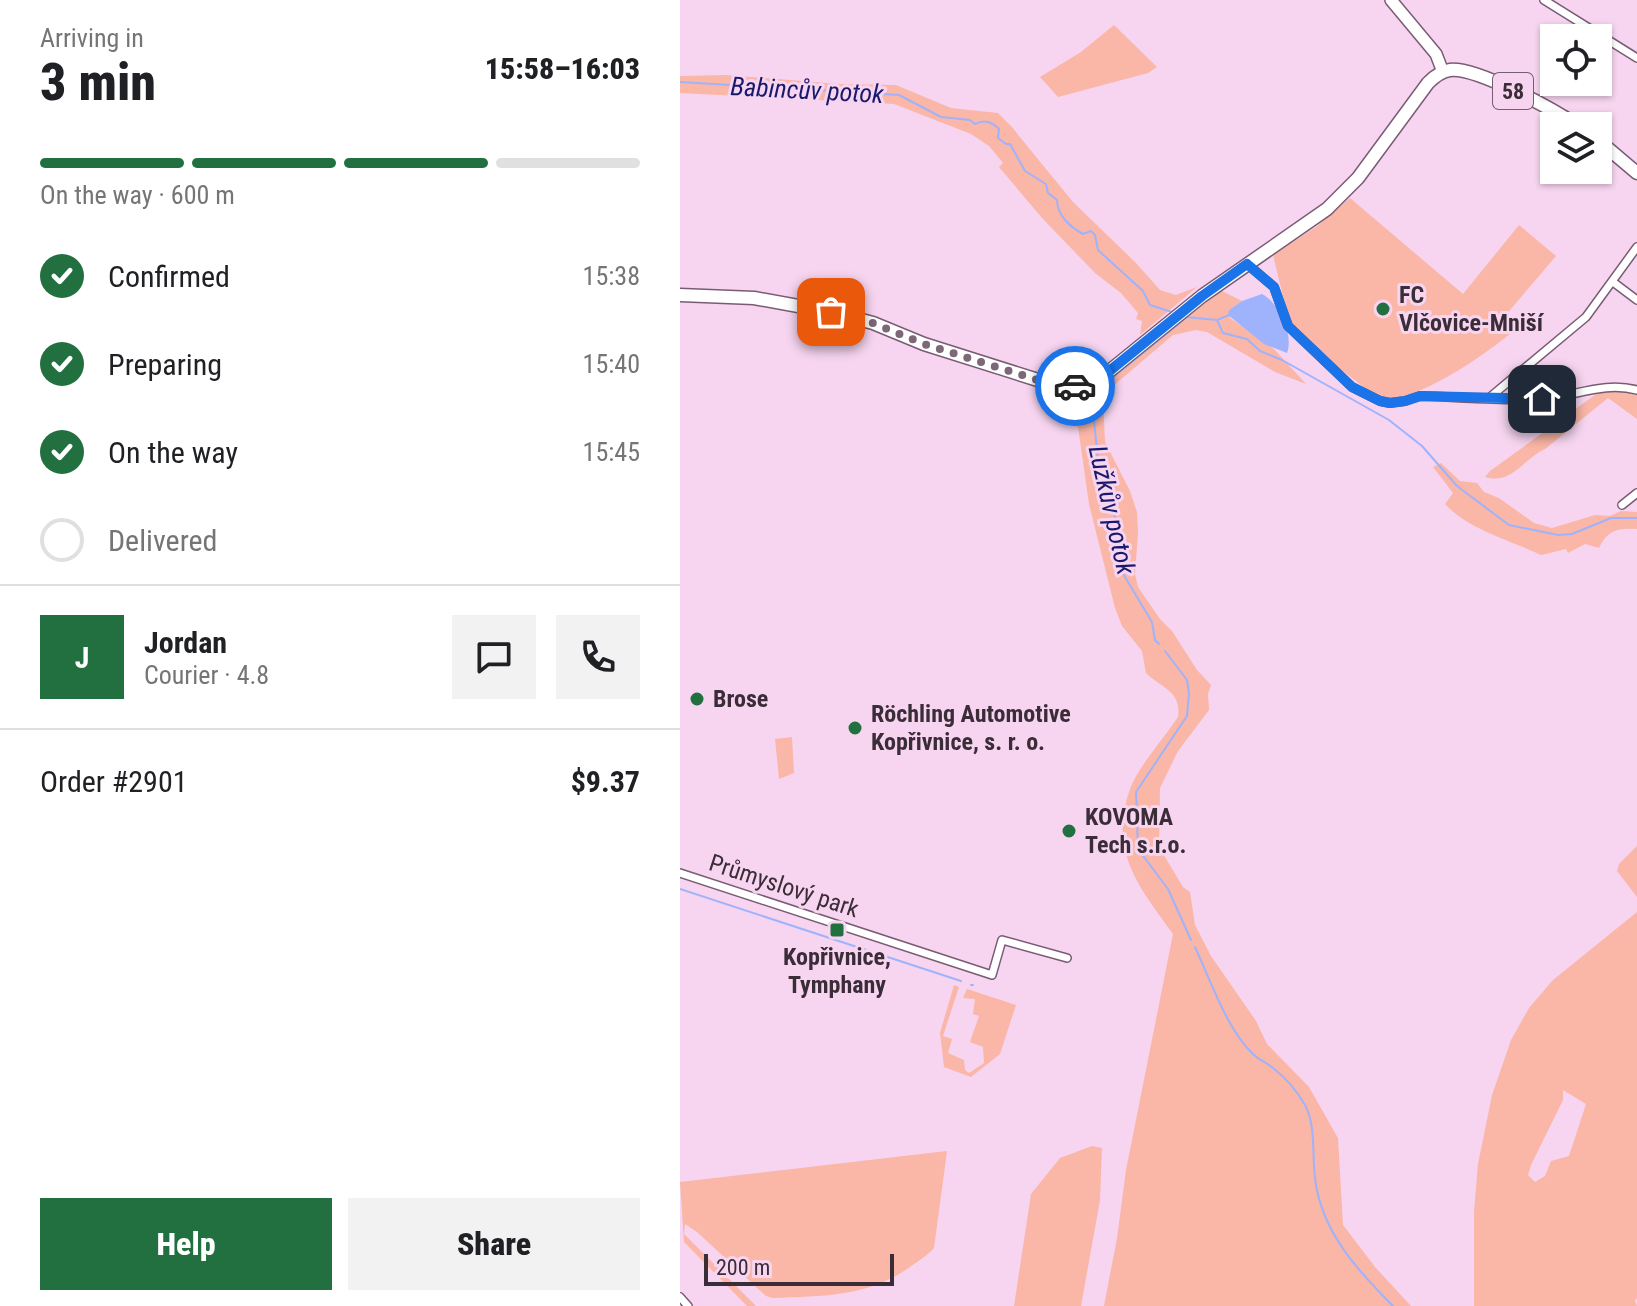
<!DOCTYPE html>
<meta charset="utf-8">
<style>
body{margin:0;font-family:"Roboto Condensed",sans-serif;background:#f2f2f2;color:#202124;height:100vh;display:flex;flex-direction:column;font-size:30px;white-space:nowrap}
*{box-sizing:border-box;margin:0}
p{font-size:26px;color:#757577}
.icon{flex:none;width:44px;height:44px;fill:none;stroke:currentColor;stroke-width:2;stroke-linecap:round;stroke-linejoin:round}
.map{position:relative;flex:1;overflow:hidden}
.details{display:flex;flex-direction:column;background:#fff;width:680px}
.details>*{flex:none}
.tools{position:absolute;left:860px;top:24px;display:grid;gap:16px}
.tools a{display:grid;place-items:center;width:72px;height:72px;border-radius:0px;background:#fff;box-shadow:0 2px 6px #0004;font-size:40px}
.scale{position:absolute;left:24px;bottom:20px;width:190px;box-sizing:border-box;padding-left:8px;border:4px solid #3a2d38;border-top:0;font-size:22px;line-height:28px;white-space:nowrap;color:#3a2d38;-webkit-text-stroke:6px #f7d5f0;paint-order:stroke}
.pin{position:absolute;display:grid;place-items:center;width:68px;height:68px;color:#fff;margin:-34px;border-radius:16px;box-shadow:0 4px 12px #0006}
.courier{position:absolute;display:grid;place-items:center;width:80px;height:80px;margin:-40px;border:6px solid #1a73e8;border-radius:50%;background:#fff;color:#222;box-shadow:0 2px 10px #0007}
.summary em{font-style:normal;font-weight:800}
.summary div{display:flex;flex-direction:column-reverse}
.summary{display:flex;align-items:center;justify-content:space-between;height:136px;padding:0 40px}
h1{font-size:52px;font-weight:800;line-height:60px}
.bar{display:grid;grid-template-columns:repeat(4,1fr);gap:12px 8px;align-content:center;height:96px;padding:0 40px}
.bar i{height:10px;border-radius:6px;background:#e0e0e0}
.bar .active{background:#227040}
.bar p{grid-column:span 4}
.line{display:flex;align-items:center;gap:20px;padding:0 40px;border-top:2px solid #e0e0e0}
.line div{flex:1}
.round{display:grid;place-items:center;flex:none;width:84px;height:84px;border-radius:0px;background:#f2f2f2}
ol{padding:0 40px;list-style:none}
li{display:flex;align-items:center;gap:24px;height:88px}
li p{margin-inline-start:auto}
li .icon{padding:8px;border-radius:50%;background:#227040;color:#fff;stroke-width:4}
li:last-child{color:#757577}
li i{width:44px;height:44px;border:4px solid #e0e0e0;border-radius:50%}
.button{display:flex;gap:16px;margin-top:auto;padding:16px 40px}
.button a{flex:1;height:92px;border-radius:0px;background:#227040;color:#fff;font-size:32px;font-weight:800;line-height:92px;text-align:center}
.button a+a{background:#f2f2f2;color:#202124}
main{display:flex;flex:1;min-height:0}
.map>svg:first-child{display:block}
</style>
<main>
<section class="details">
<div class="summary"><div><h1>3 min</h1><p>Arriving in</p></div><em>15:58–16:03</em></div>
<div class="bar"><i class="active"></i><i class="active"></i><i class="active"></i><i></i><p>On the way · 600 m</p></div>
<ol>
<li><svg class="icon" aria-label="check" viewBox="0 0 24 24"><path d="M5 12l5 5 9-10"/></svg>Confirmed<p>15:38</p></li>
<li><svg class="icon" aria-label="check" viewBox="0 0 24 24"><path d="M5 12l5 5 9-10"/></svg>Preparing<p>15:40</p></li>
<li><svg class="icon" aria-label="check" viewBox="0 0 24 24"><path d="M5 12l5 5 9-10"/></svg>On the way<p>15:45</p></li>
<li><i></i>Delivered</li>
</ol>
<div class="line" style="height:144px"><b class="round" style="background:#227040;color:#fff">J</b><div><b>Jordan</b><p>Courier · 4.8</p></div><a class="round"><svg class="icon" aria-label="chat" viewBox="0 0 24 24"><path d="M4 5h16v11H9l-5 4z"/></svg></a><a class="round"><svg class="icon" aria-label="phone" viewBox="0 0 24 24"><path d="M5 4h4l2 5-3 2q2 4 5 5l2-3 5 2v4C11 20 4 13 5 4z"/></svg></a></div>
<div class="line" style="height:104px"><div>Order #2901</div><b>$9.37</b></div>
<div class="button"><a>Help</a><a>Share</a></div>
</section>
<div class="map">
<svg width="957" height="1306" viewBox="0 0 957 1306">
<rect width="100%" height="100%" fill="#f7d5f0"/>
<!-- green -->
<path fill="#fab6a7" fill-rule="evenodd" d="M434,25L477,67L468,73L378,97L360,77L401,52Z
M46,75L159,84L216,85L271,108L318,113L331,126L393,202L456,263L480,290L496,295L517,287L460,335L462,321L456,319L458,313L441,293L415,273L362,218L319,167L323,163L309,146L291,134L214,104L0,93V76Z
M670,198L783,294L839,225L876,256L819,323L830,334C801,357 736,404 698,398L642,355L610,325L593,255L636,227Z
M538,289L562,301L549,310L550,318L594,349L626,384L595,372L527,332L516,330L493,335L433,386L423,399L425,442L450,491L457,512L458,533L455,574L458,587L480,619L492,631L517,670L531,685L528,694L529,710L498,751L480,788L479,847L503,887L510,892L515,925L531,956L576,1021L587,1044L629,1087L658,1138L663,1225L695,1267L731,1306H424L437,1238L446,1170L493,934C459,887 428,851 450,789C458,767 485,737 498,717C502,691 481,688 466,673L462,651L442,626L435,608L409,504L397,420L382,394H393L417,386Z
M928,388L957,393V419L928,398L865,449C843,459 832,485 805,477L810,471L919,392Z
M761,463L780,481L797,483L804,492L819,498L854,523L872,528L915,515L930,516L941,511L957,512V529C937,528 928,530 919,548L905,544L888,553L886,549L861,555C830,540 789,530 765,504L773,493L753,467Z
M112,737L114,773L99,779L95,739Z
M957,846V897L937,871L939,864Z
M957,912V1298L955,1301L957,1306H794V1212L798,1164L812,1095L831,1040L849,1008L873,980ZM883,1090L906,1104L889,1156L871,1161L865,1176L855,1182L848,1175L851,1165L883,1100Z
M274,985L279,987L263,1036L272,1039L268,1053L284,1060L285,1070L289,1073L304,1063L303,1047L290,1042L299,1016L293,1014L295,999L283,998L287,989L336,1005L320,1054L291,1077L264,1067L260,1033Z
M412,1146L422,1148L420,1200L401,1306H334L351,1194L380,1158Z
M267,1151L254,1248C247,1256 238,1261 230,1267C188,1297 143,1296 93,1298L86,1296L17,1232L5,1224L4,1234L76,1306H67L4,1242L0,1182Z"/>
<!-- water -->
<path fill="#9fb3fc" d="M582,294C599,303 614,334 607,353L584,344L548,315L549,310L562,301Z"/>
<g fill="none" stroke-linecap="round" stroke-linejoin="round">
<!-- stream -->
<path stroke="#9fb3fc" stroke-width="2" d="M0,82L219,95L261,117L290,120L295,124C305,119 312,122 319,129L318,138L326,144H330L345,171L366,184L368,193L377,200C377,215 390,227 403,234L411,231L415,235L418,250L463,291L470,305L492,312
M506,317L537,320L543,333L567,339L580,351L602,360L709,420L742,446L777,486L829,525L878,535L892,534L931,518H957
M537,320L549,315
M479,644L475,640L472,622L442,572L439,528L419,472L412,399L415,392L507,317
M485,651L507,680L509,693L507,716L456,792L458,849L488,889L511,940
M0,889L281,981
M515,947C530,979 547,1030 573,1054C579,1060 587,1063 593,1068C606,1078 617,1091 625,1105C636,1125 632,1155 635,1178C641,1231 677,1270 713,1306
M291,985H293"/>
<defs>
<path id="street" d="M864,0L957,58
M567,264L594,287L608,326L672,387L700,401L710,403L725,401L740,396C779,397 820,401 859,399C894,397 923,381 957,390
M933,282L957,300
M809,398L906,317L957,247
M942,505L957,493
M0,873L312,975L322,940L387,958
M0,1297L8,1306"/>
<path id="secondary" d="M711,0L756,54L763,72"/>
<path id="primary" d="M918,140L957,173
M0,295L74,298L151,312L193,323L244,344L361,381L387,387L405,384L422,377L522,296L647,209L678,178L748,83C754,77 761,71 770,70C797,67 874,110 898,126"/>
</defs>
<!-- street casing -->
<use href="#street" stroke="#795c74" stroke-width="10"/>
<!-- secondary casing -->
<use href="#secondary" stroke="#795c74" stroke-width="14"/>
<!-- primary casing -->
<use href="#primary" stroke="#795c74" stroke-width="15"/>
<!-- street -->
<use href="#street" stroke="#fff" stroke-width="7"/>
<!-- secondary -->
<use href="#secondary" stroke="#fff" stroke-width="11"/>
<!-- primary -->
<use href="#primary" stroke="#fff" stroke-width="12"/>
</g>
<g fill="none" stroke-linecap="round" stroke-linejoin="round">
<!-- done -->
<path stroke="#7c6878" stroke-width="8" stroke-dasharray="0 14.4" d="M151,312L193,323L244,344L361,381L395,386"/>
<!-- route -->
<path stroke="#1a73e8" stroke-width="10" d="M395,386L410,383L422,377L522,296L567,264L594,287L608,326L672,387L700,401L710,403L725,401L740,396L862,399"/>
</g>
<!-- markers -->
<g fill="#227040" stroke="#f7d5f0" stroke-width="3">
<circle cx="703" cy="309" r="8"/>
<circle cx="17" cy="699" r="8"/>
<circle cx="175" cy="728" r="8"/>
<circle cx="389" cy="831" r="8"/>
<rect x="149" y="922" width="16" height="16" rx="4"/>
</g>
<g text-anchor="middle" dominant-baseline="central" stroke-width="6" stroke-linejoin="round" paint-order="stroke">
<!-- shield labels -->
<rect fill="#f7d5f0" stroke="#735f6f" stroke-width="2" x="813" y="73" width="40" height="36" rx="6"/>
<g font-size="22" font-weight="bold" fill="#3a2d38">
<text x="833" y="91">58</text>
</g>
<!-- poi labels -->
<g font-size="24" font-weight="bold" fill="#3a2d38" stroke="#f7d5f0" text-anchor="start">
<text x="719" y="295">FC<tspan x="719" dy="28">Vlčovice-Mniší</tspan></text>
<text x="33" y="699">Brose</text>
<text x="191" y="714">Röchling Automotive<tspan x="191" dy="28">Kopřivnice, s. r. o.</tspan></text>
<text x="405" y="817">KOVOMA<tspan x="405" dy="28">Tech s.r.o.</tspan></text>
<text x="157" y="957" text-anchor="middle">Kopřivnice,<tspan x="157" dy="28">Tymphany</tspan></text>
</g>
<!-- street labels -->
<g font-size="24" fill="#3a2d38" stroke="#f7d5f0">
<text transform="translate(104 886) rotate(18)">Průmyslový park</text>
</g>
<!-- water labels -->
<g font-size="26" font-style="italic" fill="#17196b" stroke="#f7d5f0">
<text transform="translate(127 90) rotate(3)">Babincův potok</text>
<text transform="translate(432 510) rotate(77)">Lužkův potok</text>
</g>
</g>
</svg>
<div class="tools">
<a><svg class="icon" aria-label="locate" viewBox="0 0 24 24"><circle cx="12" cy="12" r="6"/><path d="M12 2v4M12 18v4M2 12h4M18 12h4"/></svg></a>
<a><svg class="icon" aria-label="layers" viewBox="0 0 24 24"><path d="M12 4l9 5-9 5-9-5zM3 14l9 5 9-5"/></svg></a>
</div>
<div class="scale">200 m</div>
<div class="pin" style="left:151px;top:312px;background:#ea580c"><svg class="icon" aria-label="bag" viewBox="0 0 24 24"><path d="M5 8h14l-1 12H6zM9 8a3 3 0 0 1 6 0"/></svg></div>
<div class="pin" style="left:862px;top:399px;background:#1f2937"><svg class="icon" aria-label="home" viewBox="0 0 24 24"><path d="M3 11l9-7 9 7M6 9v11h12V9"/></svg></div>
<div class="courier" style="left:395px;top:386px"><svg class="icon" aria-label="car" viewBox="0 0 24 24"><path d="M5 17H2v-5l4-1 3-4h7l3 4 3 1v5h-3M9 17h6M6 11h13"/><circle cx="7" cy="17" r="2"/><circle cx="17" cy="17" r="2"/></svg></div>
</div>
</main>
